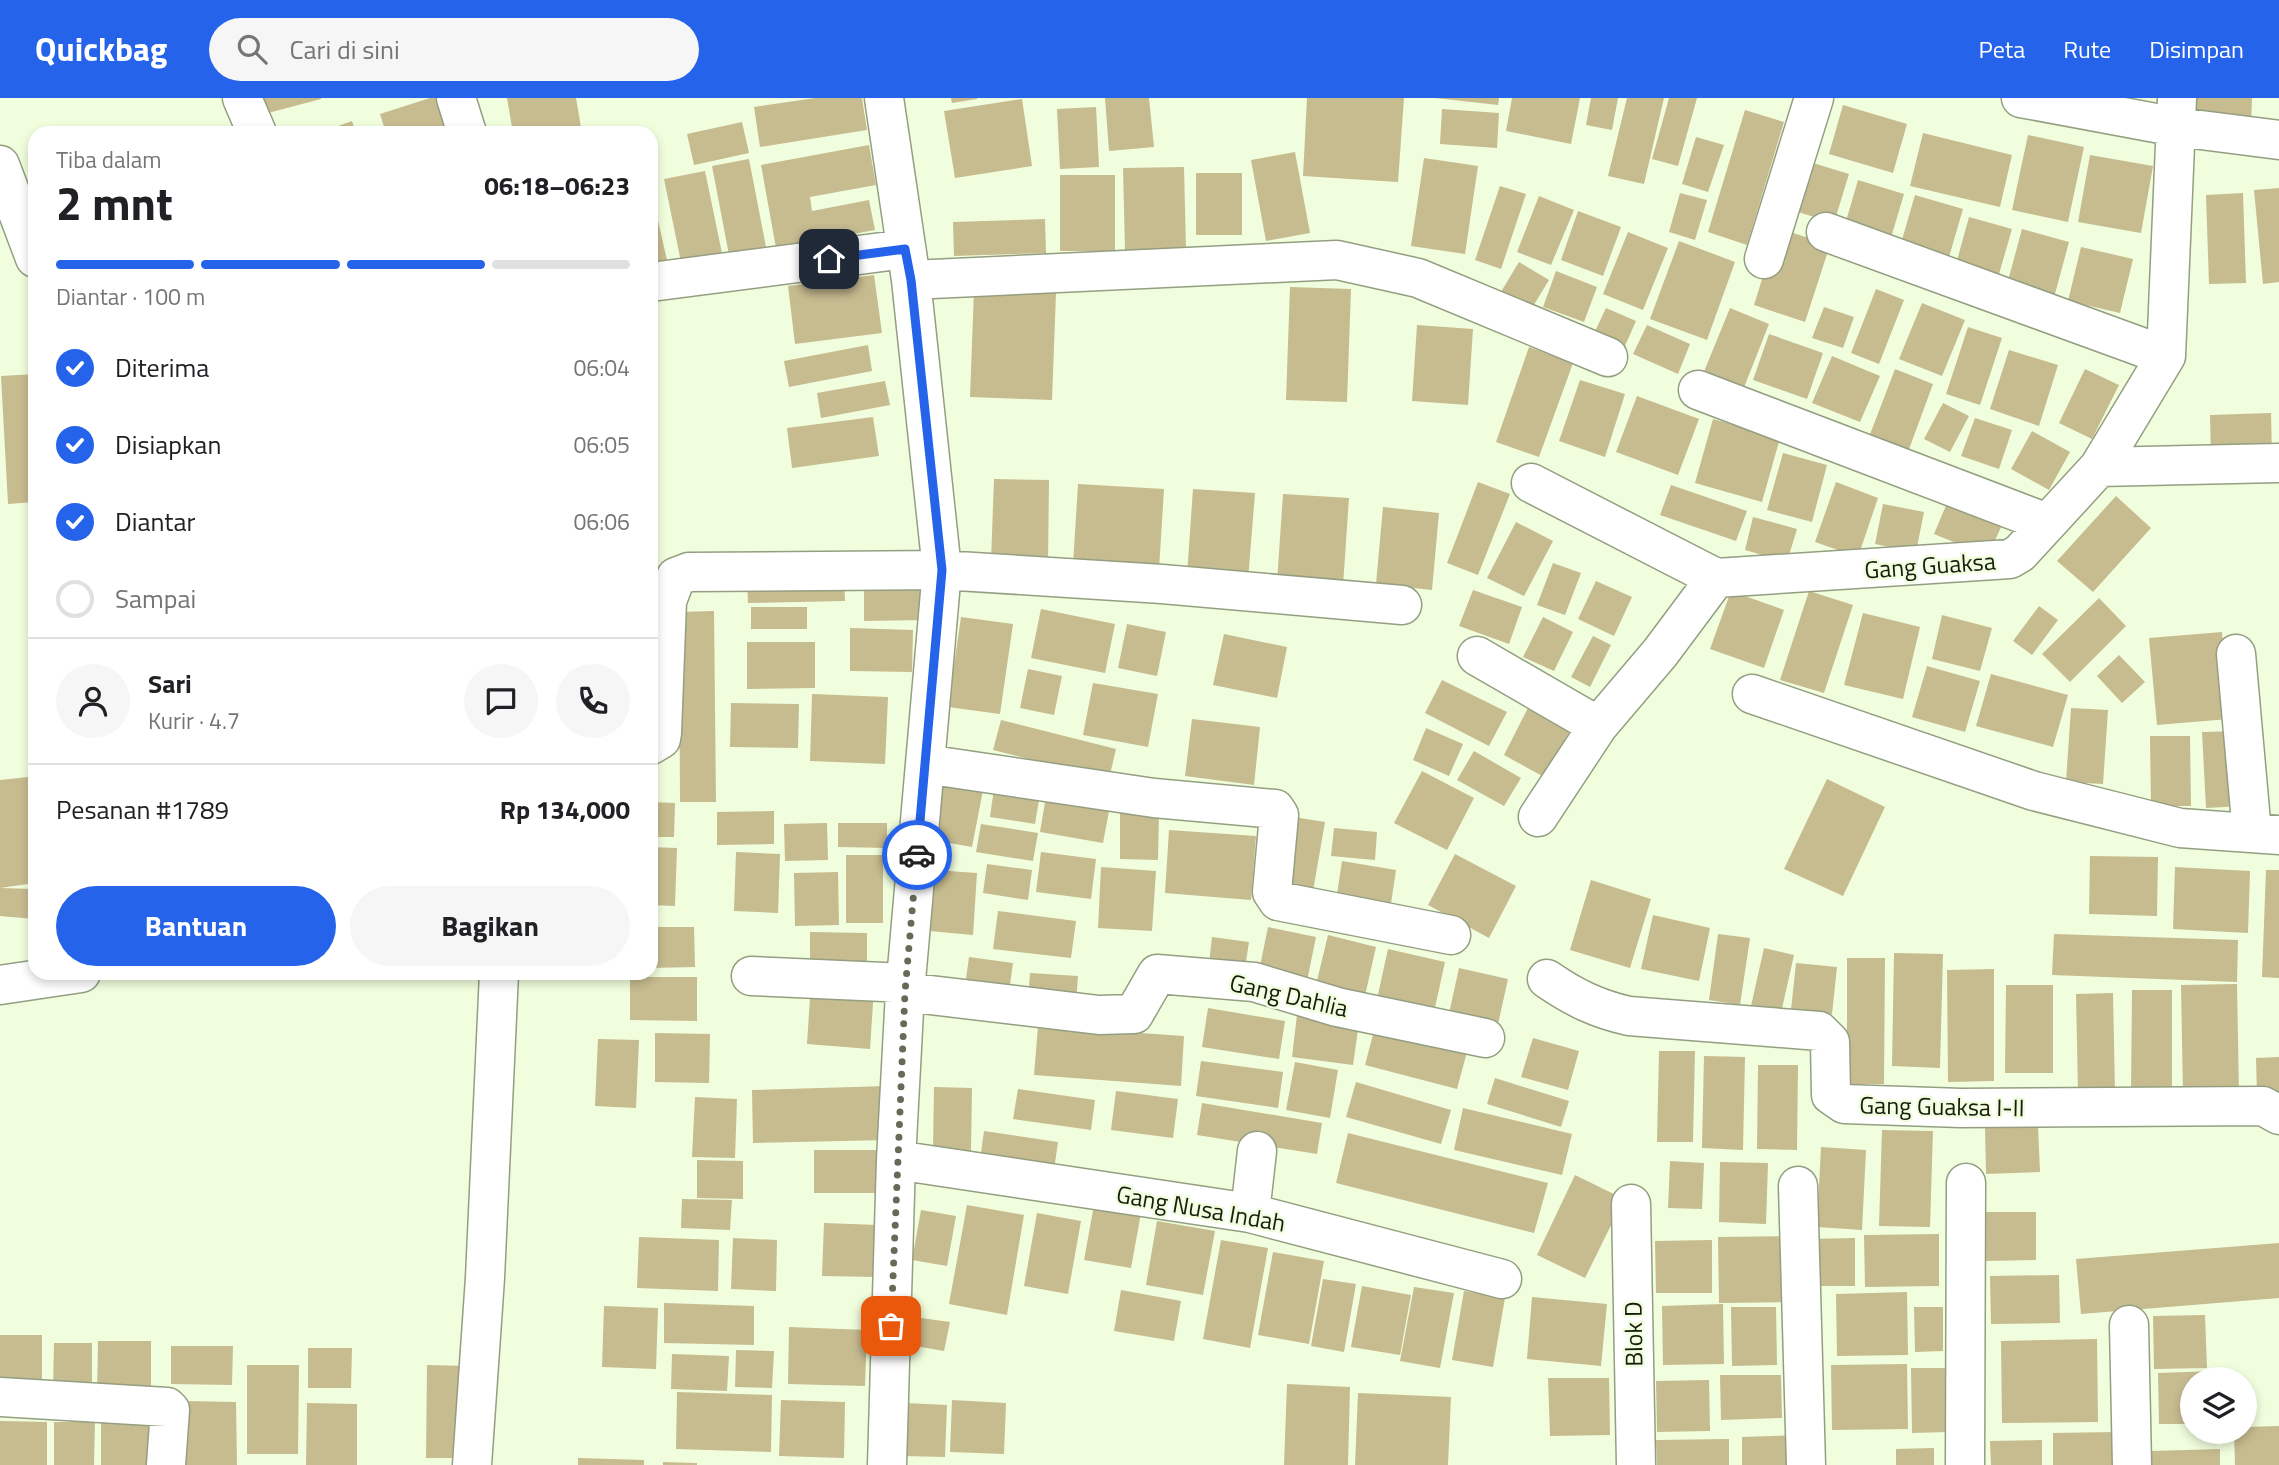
<!DOCTYPE html>
<html lang="id">
<meta charset="utf-8">
<style>
body{margin:0;font-family:"Titillium Web",sans-serif;background:#f6f6f6;color:#202124;height:100vh;display:flex;flex-direction:column;font-size:26px;white-space:nowrap}
*{box-sizing:border-box;margin:0}
p{font-size:23px;color:#757577}
.icon{flex:none;width:38px;height:38px;fill:none;stroke:currentColor;stroke-width:2;stroke-linecap:round;stroke-linejoin:round}
.map{position:relative;flex:1;overflow:hidden}
.panel{position:absolute;left:28px;top:28px;width:630px;height:854px;display:flex;flex-direction:column;background:#fff;border-radius:21px;box-shadow:0 4px 10px #0003}
.panel>*{flex:none}
.fabs{position:absolute;left:2180px;top:1269px;display:grid;gap:14px}
.fabs a{display:grid;place-items:center;width:77px;height:77px;border-radius:50%;background:#fff;box-shadow:0 4px 10px #0003;font-size:35px}
.pin{position:absolute;display:grid;place-items:center;width:60px;height:60px;color:#fff;margin:-30px;border-radius:14px;box-shadow:0 4px 10px #0006}
.courier{position:absolute;display:grid;place-items:center;width:70px;height:70px;margin:-35px;border:5px solid #2563eb;border-radius:50%;background:#fff;color:#222;box-shadow:0 2px 9px #0007}
.head em{font-style:normal;font-weight:700}
.head div{display:flex;flex-direction:column-reverse}
.head{display:flex;align-items:center;justify-content:space-between;height:119px;padding:0 28px}
h1{font-size:46px;font-weight:700;line-height:52px}
.bar{display:grid;grid-template-columns:repeat(4,1fr);gap:10px 7px;align-content:center;height:84px;padding:0 28px}
.bar i{height:9px;border-radius:5px;background:#e0e0e0}
.bar .active{background:#2563eb}
.bar p{grid-column:span 4}
.line{display:flex;align-items:center;gap:18px;padding:0 28px;border-top:2px solid #e0e0e0}
.line div{flex:1}
.round{display:grid;place-items:center;flex:none;width:74px;height:74px;border-radius:37px;background:#f6f6f6}
ol{padding:0 28px;list-style:none}
li{display:flex;align-items:center;gap:21px;height:77px}
li p{margin-inline-start:auto}
li .icon{padding:7px;border-radius:50%;background:#2563eb;color:#fff;stroke-width:4}
li:last-child{color:#757577}
li i{width:38px;height:38px;border:4px solid #e0e0e0;border-radius:50%}
.action{display:flex;gap:14px;margin-top:auto;padding:14px 28px}
.action a{flex:1;height:80px;border-radius:42px;background:#2563eb;color:#fff;font-size:28px;font-weight:700;line-height:80px;text-align:center}
.action a+a{background:#f6f6f6;color:#202124}
header{display:flex;align-items:center;gap:42px;box-sizing:border-box;height:98px;padding:0 35px;background:#2563eb;color:#fff}
header strong{font-size:33px}
nav{display:flex;gap:38px;margin-inline-start:auto;font-size:24px}
.search{width:490px;height:63px;background:#f6f6f6;display:flex;align-items:center;gap:18px;box-sizing:border-box;padding:0 24px;border-radius:38px;color:#757577;font-size:26px}
.map>svg:first-child{display:block}
</style>
<header>
<strong>Quickbag</strong>
<div class="search"><svg class="icon" aria-label="search" viewBox="0 0 24 24"><circle cx="10" cy="10" r="6"/><path d="M15 15l6 6"/></svg>Cari di sini</div>
<nav><a>Peta</a><a>Rute</a><a>Disimpan</a></nav>
</header>
<div class="map">
<svg width="2279" height="1367" viewBox="0 0 2279 1367">
<rect width="100%" height="100%" fill="#f1fedd"/>
<!-- building -->
<path fill="#c7bb90" d="M263,0H321V1L268,15Z
M430,0H442L453,35H386L380,16Z
M507,0H576L582,35H513Z
M815,0H862L867,32L760,49L754,9Z
M951,0H977V1L952,5Z
M1105,0H1149L1154,49L1109,53Z
M1307,0H1404L1398,84L1303,78Z
M1435,0H1499L1498,7Z
M1512,0H1580L1571,46L1506,33Z
M1591,0H1618L1612,32L1586,27Z
M1627,0H1664L1644,86L1608,78Z
M1669,0H1697L1678,68L1652,61Z
M2194,0H2252L2251,29L2193,28Z
M1022,1L1032,68L955,80L944,13Z
M1843,7L1907,26L1893,75L1829,56Z
M1096,9L1099,69L1060,71L1057,11Z
M1442,11L1499,15L1497,50L1440,46Z
M1745,12L1784,24L1747,147L1708,134Z
M352,23L356,35H319Z
M742,24L749,55L694,67L687,36Z
M1923,35L2012,57L2000,109L1910,88Z
M2028,37L2084,49L2068,124L2012,112Z
M1696,39L1724,47L1708,94L1682,86Z
M869,47L876,87L810,99L812,113L869,102L875,132L776,150L761,67Z
M1295,54L1310,135L1266,143L1251,62Z
M2090,57L2153,68L2141,135L2078,124Z
M1424,60L1478,68L1465,156L1411,148Z
M749,61L766,149L729,157L712,68Z
M1813,65L1849,76L1834,125L1798,114Z
M1184,69L1186,152L1125,153L1123,70Z
M705,73L723,160L682,169L664,81Z
M1196,75H1242V137H1196Z
M1060,77H1115V153H1060Z
M1858,82L1904,96L1890,143L1844,130Z
M1500,88L1526,96L1501,171L1475,162Z
M2279,90V184L2263,186L2254,92Z
M651,92L667,162L651,165Z
M1680,95L1707,102L1695,142L1669,134Z
M2243,95L2246,185L2209,186L2206,97Z
M1915,97L1963,111L1947,166L1899,152Z
M1539,98L1574,112L1551,167L1517,154Z
M1578,113L1621,129L1603,178L1561,162Z
M1969,119L2012,131L1995,190L1953,177Z
M1045,121L1046,155L954,158L953,124Z
M1778,130L1830,147L1805,224L1754,207Z
M2022,131L2069,144L2052,207L2005,194Z
M1628,134L1668,150L1643,212L1603,196Z
M1679,143L1735,164L1707,242L1650,221Z
M2081,149L2133,161L2120,215L2068,203Z
M1519,164L1549,182L1529,215L1499,197Z
M1556,173L1597,189L1584,224L1543,209Z
M874,177L882,235L795,246L788,188Z
M1290,189L1351,191L1347,304L1286,302Z
M1876,191L1904,202L1879,266L1851,255Z
M974,192L1056,195L1052,302L970,299Z
M1922,205L1965,222L1942,278L1899,261Z
M1824,209L1854,219L1843,250L1812,240Z
M1606,210L1636,223L1621,257L1590,244Z
M1730,210L1769,226L1743,292L1703,276Z
M1417,227L1473,231L1468,307L1412,303Z
M1647,227L1690,246L1678,276L1633,256Z
M1968,229L2002,240L1980,307L1946,296Z
M1769,236L1823,255L1807,301L1753,282Z
M868,247L872,273L789,289L784,263Z
M1529,249L1573,265L1539,359L1496,344Z
M2009,252L2058,267L2039,328L1990,311Z
M1832,258L1880,278L1860,324L1812,305Z
M1895,271L1933,286L1908,354L1869,339Z
M2085,271L2119,287L2092,341L2059,325Z
M35,276V404L8,406L1,278Z
M1580,282L1625,296L1605,359L1559,343Z
M885,283L890,307L821,320L817,295Z
M1637,298L1699,321L1678,377L1616,354Z
M1943,305L1969,318L1950,354L1924,341Z
M2271,315L2272,357L2211,360L2210,317Z
M873,319L879,358L792,370L787,330Z
M1975,320L2012,332L1999,371L1961,358Z
M1713,321L1780,340L1762,404L1695,385Z
M2032,333L2070,354L2049,392L2011,371Z
M1783,355L1827,367L1812,424L1767,412Z
M994,381L1049,382L1048,464L991,463Z
M1478,384L1510,396L1478,477L1447,465Z
M1836,384L1878,400L1858,459L1815,444Z
M1078,386L1164,391L1159,472L1073,467Z
M1671,387L1747,413L1736,443L1660,417Z
M1193,391L1255,395L1248,482L1187,477Z
M1283,396L1349,400L1343,488L1277,484Z
M2116,398L2151,430L2093,494L2057,463Z
M1947,405L2002,427L1988,458L1934,436Z
M1883,406L1924,414L1916,454L1875,446Z
M1383,409L1439,415L1432,492L1376,486Z
M1753,419L1797,431L1787,464L1745,452Z
M1516,424L1553,443L1524,498L1487,480Z
M1553,465L1581,475L1565,517L1537,507Z
M844,479L845,503L748,505L747,482Z
M864,480H927V522L864,523Z
M1596,483L1632,499L1614,538L1578,521Z
M1473,492L1522,509L1509,546L1459,528Z
M1731,493L1784,512L1764,570L1710,551Z
M1809,493L1853,507L1824,595L1780,582Z
M2099,500L2126,528L2070,584L2042,556Z
M2039,508L2058,522L2032,557L2013,543Z
M751,509H807V531H751Z
M1041,511L1115,526L1105,575L1031,560Z
M714,513L716,704H680L679,514Z
M1863,515L1920,529L1903,601L1844,587Z
M1942,517L1992,530L1980,573L1932,561Z
M961,519L1013,526L1000,616L948,609Z
M1543,519L1573,534L1554,573L1523,559Z
M1127,526L1166,534L1157,578L1118,570Z
M850,530L913,532L912,574L850,573Z
M2222,534L2229,621L2157,627L2149,540Z
M1224,536L1287,549L1277,600L1213,587Z
M1593,538L1611,547L1590,589L1571,579Z
M747,544H815V590L747,591Z
M2119,557L2145,584L2122,605L2097,578Z
M1927,568L1980,583L1965,634L1912,619Z
M1028,571L1062,578L1054,617L1020,610Z
M1991,576L2068,597L2053,649L1976,628Z
M1442,582L1507,614L1489,648L1425,615Z
M1093,585L1158,596L1148,649L1083,637Z
M812,596L888,599L885,666L810,663Z
M731,605L799,606L798,650L730,649Z
M1530,606L1572,629L1544,679L1504,657Z
M2071,610L2108,612L2103,686L2066,684Z
M1192,621L1260,629L1254,687L1185,678Z
M1001,622L1116,651L1109,681L993,652Z
M1426,630L1463,646L1449,678L1413,662Z
M2239,633L2243,708L2206,710L2202,634Z
M2150,638H2190L2191,708H2151Z
M1474,653L1521,680L1504,708L1457,682Z
M651,668H655V692H651Z
M1422,673L1474,700L1447,752L1394,725Z
M944,675L985,682L972,749L932,742Z
M28,679L35,737V785L0,790L35,791V821L0,818V682Z
M1827,681L1885,709L1843,798L1784,771Z
M994,690L1040,696L1035,726L990,719Z
M1046,698L1110,708L1103,745L1040,734Z
M651,704L675,705L674,739H651Z
M1120,712L1159,713L1158,762L1120,761Z
M774,713V746L717,747V714Z
M1287,718L1325,724L1313,793L1276,786Z
M827,725L828,762L785,763L784,726Z
M838,725H887V750L838,749Z
M981,726L1038,735L1033,763L976,754Z
M1334,730L1377,734L1375,762L1331,758Z
M1169,732L1256,738L1251,802L1165,795Z
M651,749L677,750L675,808L651,807Z
M736,754L780,756L778,815L734,813Z
M1041,754L1096,761L1091,801L1036,794Z
M1455,756L1516,788L1489,840L1428,807Z
M846,757H883V825H846Z
M2090,758L2158,759L2157,818L2089,816Z
M1342,763L1396,772L1390,812L1336,803Z
M987,766L1032,772L1028,802L983,795Z
M1101,769L1156,773L1152,833L1098,830Z
M2175,769L2250,773L2248,835L2173,831Z
M935,772L977,775L973,837L929,833Z
M2266,772H2279V880L2262,879Z
M838,774L839,827L795,828L794,775Z
M1591,782L1651,801L1630,870L1570,852Z
M998,813L1076,823L1071,860L993,851Z
M1653,817L1710,830L1699,883L1641,871Z
M651,829H694L695,869L651,870Z
M1268,829L1316,839L1306,888L1258,878Z
M810,834L867,835V878H810Z
M1718,836L1750,840L1740,907L1709,902Z
M2054,836L2238,842L2237,884L2052,877Z
M1328,837L1376,849L1364,902L1315,891Z
M1212,839L1249,844L1245,870L1209,865Z
M1764,850L1794,857L1781,915L1751,908Z
M1388,851L1445,864L1434,914L1377,901Z
M1894,855L1943,856L1940,970L1892,968Z
M969,859L1013,865L1008,901L964,895Z
M1847,860H1885L1884,986H1847Z
M1796,865L1837,869L1832,916L1791,912Z
M1459,870L1508,881L1497,931L1448,920Z
M1994,871V983L1948,984L1947,872Z
M1030,875L1078,878L1076,905L1028,902Z
M630,879H697V923L630,922Z
M811,885L874,890L870,951L807,946Z
M2237,886L2239,995L2183,997L2181,887Z
M2006,887H2053V975H2005Z
M2132,892H2172V996H2131Z
M2113,895L2115,994L2078,996L2076,896Z
M1208,910L1285,923L1279,961L1202,949Z
M1297,917L1359,925L1353,967L1292,959Z
M1038,928L1184,938L1181,988L1034,977Z
M1375,929L1467,954L1457,991L1365,967Z
M655,935L710,936L709,985L655,984Z
M1533,940L1579,953L1568,992L1521,979Z
M598,941L639,942L636,1010L595,1008Z
M1659,953H1695L1693,1044H1657Z
M1704,958L1745,959L1743,1052L1702,1050Z
M2279,959V997L2257,998L2256,960Z
M1201,963L1283,974L1278,1010L1196,998Z
M1295,964L1338,972L1330,1020L1286,1012Z
M1758,967H1798L1797,1052L1757,1051Z
M1495,980L1569,1003L1561,1029L1487,1006Z
M1356,984L1451,1012L1441,1046L1346,1019Z
M887,988L888,1042L753,1045L752,992Z
M934,989L972,990L971,1053L933,1052Z
M1018,991L1095,1002L1091,1032L1013,1021Z
M1116,993L1178,1001L1173,1040L1111,1032Z
M695,999L737,1001L735,1060L692,1059Z
M1202,1005L1322,1025L1317,1056L1197,1037Z
M1463,1010L1572,1036L1562,1077L1454,1052Z
M2038,1028L2040,1074L1986,1076L1985,1030Z
M1882,1032L1933,1033L1930,1129L1879,1128Z
M984,1033L1058,1044L1054,1072L980,1062Z
M1348,1035L1548,1085L1534,1135L1336,1085Z
M1821,1049L1866,1052L1862,1132L1817,1129Z
M814,1052H879V1095H814Z
M697,1062L743,1063V1101L697,1100Z
M1670,1063L1704,1065L1702,1111L1668,1110Z
M1720,1064L1768,1065L1766,1126L1719,1124Z
M1575,1077L1624,1101L1585,1180L1537,1157Z
M682,1101L732,1102L730,1132L681,1130Z
M967,1107L1024,1117L1007,1217L949,1206Z
M1094,1107L1141,1115L1131,1170L1084,1162Z
M921,1112L956,1118L947,1168L912,1162Z
M1986,1114H2036V1162L1986,1163Z
M1037,1115L1081,1123L1068,1196L1024,1188Z
M1157,1123L1215,1133L1203,1197L1146,1187Z
M824,1125L878,1127L877,1179L822,1178Z
M1939,1136V1188L1865,1189L1864,1137Z
M1789,1138L1791,1204L1719,1205L1718,1139Z
M639,1139L719,1142L718,1193L637,1190Z
M733,1140L777,1142L776,1193L731,1191Z
M1855,1140V1188H1809L1808,1141Z
M1221,1142L1268,1150L1250,1250L1203,1241Z
M1712,1142V1195H1656L1655,1143Z
M2279,1145V1200L2081,1216L2076,1161Z
M1273,1154L1324,1163L1309,1246L1258,1237Z
M2059,1177L2060,1225L1991,1226L1990,1178Z
M1323,1181L1356,1186L1344,1254L1311,1248Z
M1362,1188L1411,1197L1400,1257L1351,1249Z
M1414,1189L1454,1195L1440,1270L1400,1263Z
M1121,1192L1181,1203L1174,1243L1114,1233Z
M1464,1193L1505,1200L1493,1269L1452,1262Z
M1907,1194L1908,1257L1837,1258L1836,1196Z
M1532,1199L1607,1206L1601,1268L1527,1261Z
M664,1205L754,1208V1247L664,1245Z
M1723,1206L1724,1266L1663,1267L1662,1208Z
M604,1208L658,1210L656,1271L602,1269Z
M1731,1209H1776L1777,1267L1732,1268Z
M1914,1209H1943V1253L1915,1254Z
M2205,1217L2207,1270L2154,1271L2153,1218Z
M914,1219L950,1224L944,1253L909,1247Z
M789,1229L867,1232L865,1288L788,1286Z
M0,1237H42V1282H0Z
M2097,1241L2098,1324L2002,1325L2001,1243Z
M98,1243H151V1298H97Z
M54,1245H92V1292H53Z
M171,1248H233L232,1287L171,1286Z
M308,1250H352L351,1290H308Z
M736,1252L774,1253L772,1290L735,1289Z
M672,1256L729,1258L727,1293L671,1291Z
M1907,1266L1908,1331L1832,1332L1831,1267Z
M247,1267H299L298,1356H247Z
M427,1267L469,1268L468,1360H426Z
M1911,1270H1947L1948,1334L1912,1335Z
M2213,1273L2214,1281H2193V1326H2159L2158,1275Z
M1720,1277H1781L1782,1320L1721,1322Z
M1548,1280H1609L1610,1337L1550,1338Z
M1709,1282L1710,1333L1657,1334L1656,1283Z
M1287,1286L1350,1289L1348,1367H1284Z
M677,1294L772,1297L771,1354L676,1351Z
M1358,1295L1451,1299L1448,1367H1355Z
M781,1302L845,1304L844,1360L779,1358Z
M952,1302L1006,1305L1004,1356L950,1354Z
M184,1303L236,1304L237,1367H184Z
M307,1305L357,1306V1367H306Z
M905,1305L947,1307L945,1359L903,1358Z
M0,1323L47,1324V1367H0Z
M101,1323L159,1324V1367H101Z
M54,1324H95L94,1367H54Z
M2279,1328V1367H2235L2234,1334H2245V1329Z
M2114,1334V1367H2053V1335Z
M1798,1337V1367H1742V1339Z
M1729,1341V1367H1657L1656,1342Z
M2042,1342V1367H1991L1990,1343Z
M1934,1350V1367H1896V1351Z
M2220,1351V1367H2150V1353Z
M578,1360L644,1362V1367H578Z
M663,1364L697,1365V1367H663Z"/>
<g fill="none" stroke-linecap="round" stroke-linejoin="round">
<defs>
<path id="minor" d="M242,0L257,35
M456,0L467,35
M884,0L911,182L942,472L905,894L896,1062L887,1367
M2021,0L2177,29L2279,42
M0,67L35,160
M1826,134L2166,258
M1764,161L1814,0
M911,182L1337,162L1418,180L1608,259
M651,184L905,151
M1698,292L2047,425
M2099,369L2279,365
M1531,385L1716,480
M2236,556L2252,735
M1477,558L1598,628
M1752,596L2034,693L2180,730L2279,737
M651,647L661,641L662,635L667,503L676,479L689,474L942,472L1162,486L1402,507
M925,666L1154,700L1275,711L1279,717L1272,794L1278,803L1451,837
M1538,719L1598,628L1660,555L1716,480L2010,461L2020,455L2099,369L2166,258L2177,0
M751,878L906,885
M1547,881C1573,899 1597,911 1629,918L1819,933L1830,944L1831,997L1844,1006L1961,1010L2263,1008L2279,1017
M0,887L81,875
M905,894L1099,917L1134,916L1157,876L1254,884L1337,909L1485,940
M896,1062L1250,1115L1502,1181
M1798,1088L1806,1367
M1631,1106L1636,1367
M1250,1115L1257,1053
M2129,1227L2132,1367
M0,1299L167,1309L170,1312L166,1367
M472,1367L485,1180L499,875
M1965,1367L1966,1085"/>
</defs>
<!-- minor casing -->
<use href="#minor" stroke="#939f80" stroke-width="41"/>
<!-- minor -->
<use href="#minor" stroke="#fff" stroke-width="38"/>
</g>
<g fill="none" stroke-linecap="round" stroke-linejoin="round">
<!-- done -->
<path stroke="#646c58" stroke-width="7" stroke-dasharray="0 12.6" d="M891,1228L905,894L917,757"/>
<!-- route -->
<path stroke="#2563eb" stroke-width="9" d="M829,161L905,151L911,182L942,472L917,757"/>
</g>
<g text-anchor="middle" dominant-baseline="central" stroke-width="5" stroke-linejoin="round" paint-order="stroke">
<!-- street labels -->
<g font-size="24" fill="#181d11" stroke="#f1fedd">
<text transform="translate(1930 467) rotate(-4)">Gang Guaksa</text>
<text transform="translate(1289 897) rotate(13)">Gang Dahlia</text>
<text transform="translate(1942 1008) rotate(1)">Gang Guaksa I-II</text>
<text transform="translate(1201 1110) rotate(10)">Gang Nusa Indah</text>
<text transform="translate(1633 1236) rotate(-91)">Blok D</text>
</g>
</g>
</svg>
<div class="fabs">
<a><svg class="icon" aria-label="layers" viewBox="0 0 24 24"><path d="M12 4l9 5-9 5-9-5zM3 14l9 5 9-5"/></svg></a>
</div>
<div class="pin" style="left:891px;top:1228px;background:#ea580c"><svg class="icon" aria-label="bag" viewBox="0 0 24 24"><path d="M5 8h14l-1 12H6zM9 8a3 3 0 0 1 6 0"/></svg></div>
<div class="pin" style="left:829px;top:161px;background:#1f2937"><svg class="icon" aria-label="home" viewBox="0 0 24 24"><path d="M3 11l9-7 9 7M6 9v11h12V9"/></svg></div>
<div class="courier" style="left:917px;top:757px"><svg class="icon" aria-label="car" viewBox="0 0 24 24"><path d="M5 17H2v-5l4-1 3-4h7l3 4 3 1v5h-3M9 17h6M6 11h13"/><circle cx="7" cy="17" r="2"/><circle cx="17" cy="17" r="2"/></svg></div>
<section class="panel">
<div class="head"><div><h1>2 mnt</h1><p>Tiba dalam</p></div><em>06:18–06:23</em></div>
<div class="bar"><i class="active"></i><i class="active"></i><i class="active"></i><i></i><p>Diantar · 100 m</p></div>
<ol>
<li><svg class="icon" aria-label="check" viewBox="0 0 24 24"><path d="M5 12l5 5 9-10"/></svg>Diterima<p>06:04</p></li>
<li><svg class="icon" aria-label="check" viewBox="0 0 24 24"><path d="M5 12l5 5 9-10"/></svg>Disiapkan<p>06:05</p></li>
<li><svg class="icon" aria-label="check" viewBox="0 0 24 24"><path d="M5 12l5 5 9-10"/></svg>Diantar<p>06:06</p></li>
<li><i></i>Sampai</li>
</ol>
<div class="line" style="height:126px"><a class="round"><svg class="icon" aria-label="person" viewBox="0 0 24 24"><circle cx="12" cy="8" r="4"/><path d="M4 21q1-7 8-7t8 7"/></svg></a><div><b>Sari</b><p>Kurir · 4.7</p></div><a class="round"><svg class="icon" aria-label="chat" viewBox="0 0 24 24"><path d="M4 5h16v11H9l-5 4z"/></svg></a><a class="round"><svg class="icon" aria-label="phone" viewBox="0 0 24 24"><path d="M5 4h4l2 5-3 2q2 4 5 5l2-3 5 2v4C11 20 4 13 5 4z"/></svg></a></div>
<div class="line" style="height:91px"><div>Pesanan #1789</div><b>Rp 134,000</b></div>
<div class="action"><a>Bantuan</a><a>Bagikan</a></div>
</section>
</div>
